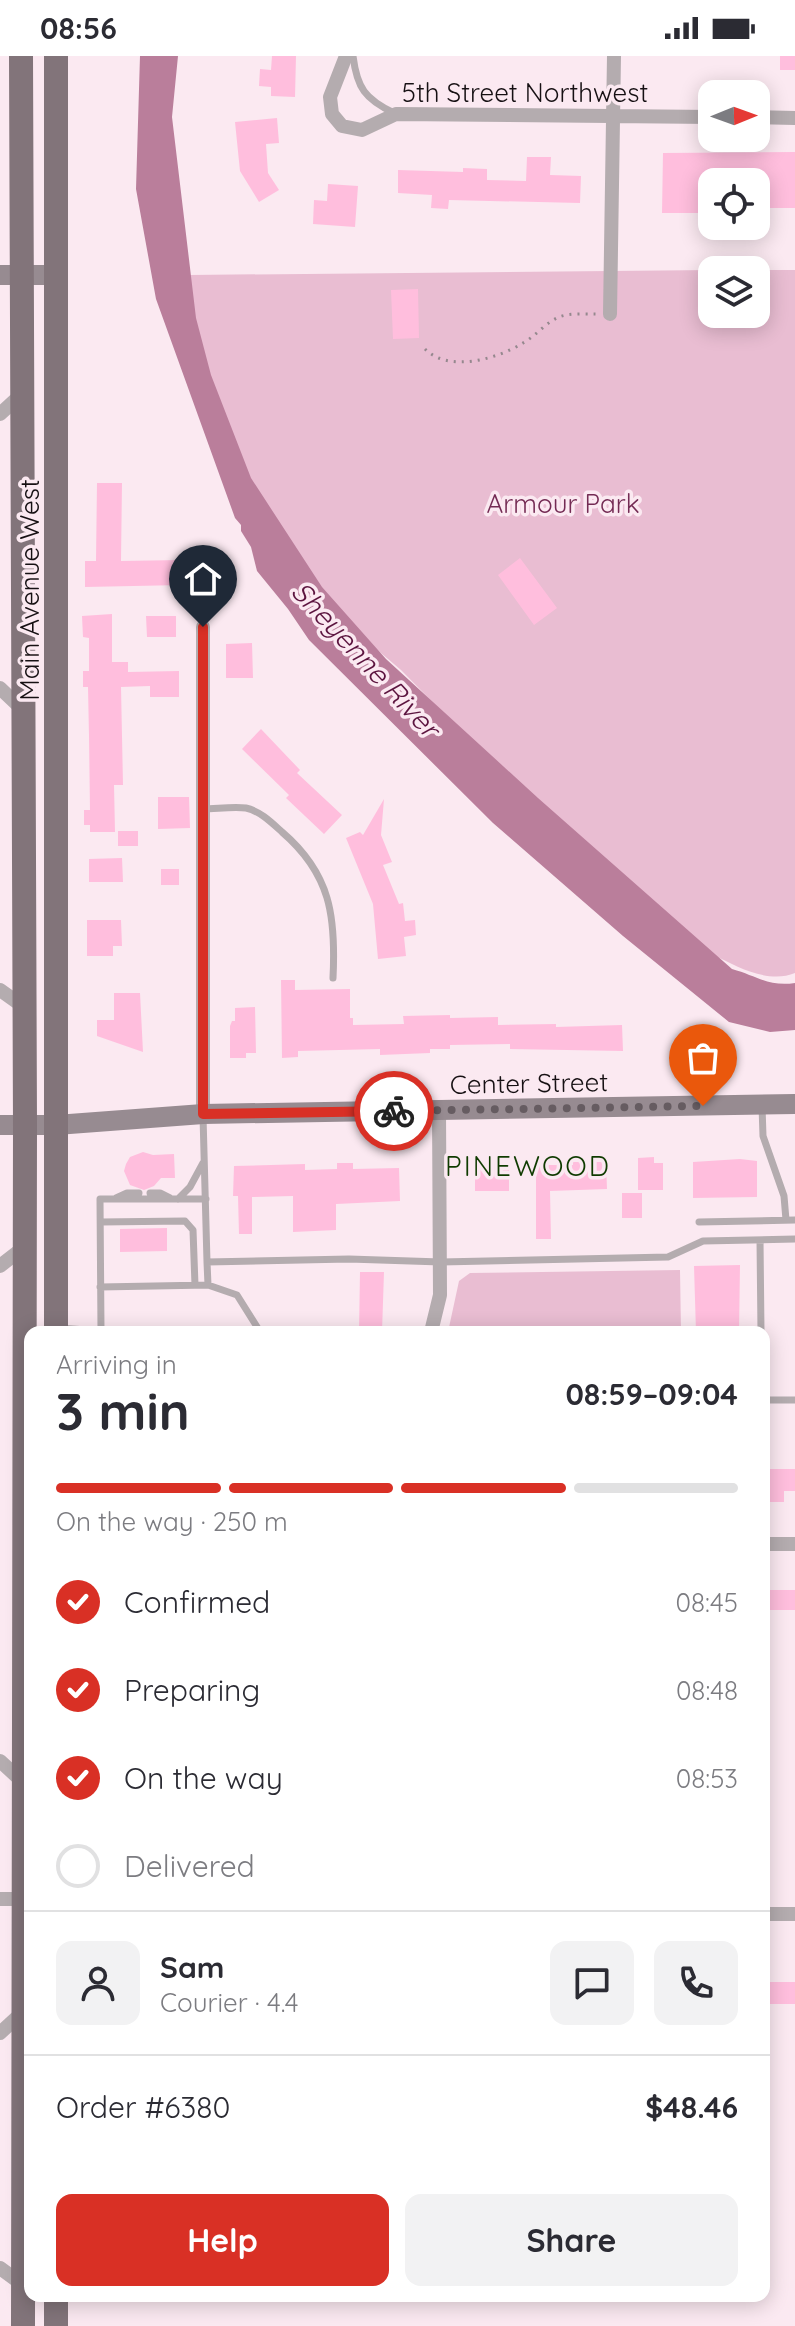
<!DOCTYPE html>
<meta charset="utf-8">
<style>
body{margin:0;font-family:Quicksand,sans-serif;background:#f2f2f3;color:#2b2b33;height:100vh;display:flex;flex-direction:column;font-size:30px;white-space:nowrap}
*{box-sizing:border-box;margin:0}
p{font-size:26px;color:#7c7c81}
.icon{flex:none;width:44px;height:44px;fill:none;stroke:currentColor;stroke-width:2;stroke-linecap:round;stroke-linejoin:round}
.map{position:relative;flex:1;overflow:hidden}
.sheet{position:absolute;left:24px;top:1270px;width:746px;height:976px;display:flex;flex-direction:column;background:#fff;border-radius:16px;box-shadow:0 4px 20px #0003}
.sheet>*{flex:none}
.needle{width:52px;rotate:89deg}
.controls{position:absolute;left:698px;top:24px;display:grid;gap:16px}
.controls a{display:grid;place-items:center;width:72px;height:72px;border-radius:16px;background:#fff;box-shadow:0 4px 20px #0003;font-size:40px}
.pin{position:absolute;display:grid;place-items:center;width:68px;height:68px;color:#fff;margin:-82px -34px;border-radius:50% 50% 50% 0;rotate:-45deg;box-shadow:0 0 8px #0007}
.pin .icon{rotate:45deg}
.courier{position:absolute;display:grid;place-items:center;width:80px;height:80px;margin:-40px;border:6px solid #d93025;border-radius:50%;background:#fff;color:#222;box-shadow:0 2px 10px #0007}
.head em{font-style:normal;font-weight:800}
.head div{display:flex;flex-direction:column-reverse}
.head{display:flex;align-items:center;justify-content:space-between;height:136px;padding:0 32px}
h1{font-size:52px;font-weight:800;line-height:60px}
.bar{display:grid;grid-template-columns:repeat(4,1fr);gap:12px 8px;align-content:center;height:96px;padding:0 32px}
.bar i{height:10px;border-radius:6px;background:#e1e1e2}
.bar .selected{background:#d93025}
.bar p{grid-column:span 4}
.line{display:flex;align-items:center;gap:20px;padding:0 32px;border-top:2px solid #e1e1e2}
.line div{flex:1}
.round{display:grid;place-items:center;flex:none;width:84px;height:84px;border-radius:16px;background:#f2f2f3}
ol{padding:0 32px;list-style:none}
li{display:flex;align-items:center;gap:24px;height:88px}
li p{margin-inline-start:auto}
li .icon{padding:8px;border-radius:50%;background:#d93025;color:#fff;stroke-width:4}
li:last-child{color:#7c7c81}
li i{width:44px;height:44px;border:4px solid #e1e1e2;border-radius:50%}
.cta{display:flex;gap:16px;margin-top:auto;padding:16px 32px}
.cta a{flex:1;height:92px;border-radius:16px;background:#d93025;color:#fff;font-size:32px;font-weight:800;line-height:92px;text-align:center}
.cta a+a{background:#f2f2f3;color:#2b2b33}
.status{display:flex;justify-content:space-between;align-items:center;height:56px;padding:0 40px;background:#fff;direction:ltr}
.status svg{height:22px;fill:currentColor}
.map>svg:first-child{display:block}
</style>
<div class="status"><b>08:56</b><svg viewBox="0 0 49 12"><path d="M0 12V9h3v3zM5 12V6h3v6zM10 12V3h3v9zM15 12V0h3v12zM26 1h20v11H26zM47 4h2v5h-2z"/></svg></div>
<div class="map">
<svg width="795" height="2270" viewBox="0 0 795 2270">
<rect width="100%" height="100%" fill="#fbe9f1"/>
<!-- green -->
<path fill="#e9bdd2" d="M712,214V258H756V214H795V917C769,928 737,911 714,899L538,753L401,614L348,569L241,424L197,280L190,219Z
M680,1214L681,1276H448L459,1225L470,1217Z"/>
<!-- water -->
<path fill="#ba7e9b" d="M140,0H178L172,61L196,262L211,319L251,422L322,531L386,603L538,742L732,913C757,920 769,931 795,927V974L770,976L729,966L623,880L493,767L309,584L288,553L257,515L251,491L241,475V469L235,462L156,243L136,133Z"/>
<!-- building -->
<path fill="#ffbedd" d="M272,0H296L295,41L271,40V31L259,30L260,13L271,14Z
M780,0H795V14H780Z
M277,62L279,87L266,88L268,117L279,134L259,146L240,115L235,66Z
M795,96V152H756V126H752V119H712V157H662L663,97Z
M527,101H551L550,119L581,120L580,147L449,144L448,153L431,152L432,139L398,137V114L463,116V112L487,113V124L526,125Z
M328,128L358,130L355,171L313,168L314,144L327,145Z
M418,233L419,282L393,283L391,234Z
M97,427H122L121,505L181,504L182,529L85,531V505H96Z
M520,502L557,552L534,569L498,519Z
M112,558V606H128V616L179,615V641H150V630L121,631L123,729H114L115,776H90V769H84V754H90L89,680L88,631H83V615H89V582L83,581L82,560Z
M146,560H176V581H147Z
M252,587L253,622H226V588Z
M261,673L300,714L297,717L342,759L324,778L286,742L289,739L242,693Z
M158,741H189L190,772L158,773Z
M384,743L381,779L392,806L383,809L399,848L403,847L405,865L415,864L416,879L404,881L406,900L378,903L373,848L346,782L360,776L363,779Z
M118,775H138V790H118Z
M122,802L123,826H89V803Z
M161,813H179V829H161Z
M87,864H121L122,890H113V900H87Z
M281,924H295V934L350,933V962H353V969L404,968L403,960L450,959V962L498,961V969L556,968V971L622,969L623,995L510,993V988L450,989V993H430V997L380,999V993L298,995V1001L282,1002Z
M114,937H140L143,996L97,980V964H114Z
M255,951L256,997H246V1002H230V970L232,965H235V952Z
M143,1096L153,1099L174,1098L175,1122H161L154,1130L144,1134L130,1129L124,1115L126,1108L130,1101Z
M654,1101V1107H663V1134H638V1102Z
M740,1103L757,1105V1141L693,1142V1106Z
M573,1106H606L607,1133L550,1135L551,1183H536V1109H573Z
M337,1107H353V1113L399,1112L400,1145L336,1148V1174L293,1176V1140L252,1141V1178H239L238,1140H233L234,1110L305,1108V1114L337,1113Z
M509,1107V1135H475V1108Z
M622,1137H642V1162H622Z
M167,1172V1195L120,1196V1173Z
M740,1209L739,1276H696L694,1210Z
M360,1216H384L382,1276H359Z
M764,1413H795V1435H784V1446H764Z
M764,1534H795V1554H764Z
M768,1926H795V1948H768Z"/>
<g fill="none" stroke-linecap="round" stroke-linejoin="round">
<!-- path -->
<path stroke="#95888e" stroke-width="3" stroke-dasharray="2 6" stroke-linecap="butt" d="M425,293C449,317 497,303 523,287C536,280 545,267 559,261C569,257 584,258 596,258"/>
<!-- lane -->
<path stroke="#b4acaf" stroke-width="7" d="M353,0C357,32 365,43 394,57
M203,753C216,753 233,750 246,752C260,755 272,767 282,776C331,818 336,861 333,922
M762,1050L763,1080L784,1140L786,1164
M203,1060L207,1206L349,1203L441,1206L668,1201L703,1185L795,1183
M150,1137H160L170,1142
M116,1142L127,1137H139
M178,1143L190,1131L203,1107
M206,1143H100L101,1274H298L305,1276
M101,1166L185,1165L193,1174L195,1229
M699,1166L795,1164
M760,1184L761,1276
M207,1206L208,1229L237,1239L259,1274
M100,1231L208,1229
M58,1272L101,1275
M764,1344H795"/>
<!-- street -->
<path stroke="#b4acaf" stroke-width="14" d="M346,0L330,41L332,58L342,70L362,74L396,58L712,61
M756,61L795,62
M610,258L614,0
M0,358L23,337
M0,632L23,654
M0,934L24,951
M203,1058V571
M0,1210L23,1192
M431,1276L440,1239L439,1054
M764,1488H795
M0,1705L25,1728
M0,1843H30
M764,1858H795
M0,1977L24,1955
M0,2212L23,2229"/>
<!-- secondary -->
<path stroke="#978b91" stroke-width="20" d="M0,219H56
M0,1069H56L203,1058L795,1048"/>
<!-- primary -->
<path stroke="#82747a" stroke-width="24" d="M21,0L25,1070L23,2270
M56,0V1276
M56,2270V2240"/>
</g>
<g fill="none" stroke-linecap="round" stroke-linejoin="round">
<!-- done -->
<path stroke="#665c61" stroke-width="8" stroke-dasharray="0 14.4" d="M394,1055L703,1050"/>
<!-- route -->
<path stroke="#d93025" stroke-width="10" d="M203,571V1058L394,1055"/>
</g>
<g text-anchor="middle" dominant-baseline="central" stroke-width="7" stroke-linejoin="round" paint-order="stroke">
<!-- street labels -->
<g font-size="26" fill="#161013" stroke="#fbe9f1">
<text x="525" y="36">5th Street Northwest</text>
<text transform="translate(29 534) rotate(-90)">Main Avenue West</text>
<text transform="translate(529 1027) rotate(-1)">Center Street</text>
</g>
<!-- park labels -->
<g font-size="26" fill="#742b54" stroke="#fbe9f1">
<text x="563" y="447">Armour Park</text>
</g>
<!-- water labels -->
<g font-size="28" font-style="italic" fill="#5c143f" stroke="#fbe9f1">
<text transform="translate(366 603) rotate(47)">Sheyenne River</text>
</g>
<!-- neighbourhood labels -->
<g font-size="28" letter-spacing="2" fill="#0f3b00" stroke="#fbe9f1">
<text x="528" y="1109">PINEWOOD</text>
</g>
</g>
</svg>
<div class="controls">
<a><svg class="needle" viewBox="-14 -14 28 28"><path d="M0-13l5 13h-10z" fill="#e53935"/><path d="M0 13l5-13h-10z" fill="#7c7c81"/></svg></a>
<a><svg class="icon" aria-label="locate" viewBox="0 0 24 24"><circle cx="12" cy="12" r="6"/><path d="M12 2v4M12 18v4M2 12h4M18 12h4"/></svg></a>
<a><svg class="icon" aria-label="layers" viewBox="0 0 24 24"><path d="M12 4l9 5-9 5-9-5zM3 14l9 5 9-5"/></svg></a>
</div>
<div class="pin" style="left:703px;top:1050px;background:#ea580c"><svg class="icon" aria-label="bag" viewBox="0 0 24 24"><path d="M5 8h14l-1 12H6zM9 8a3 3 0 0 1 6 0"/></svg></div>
<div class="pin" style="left:203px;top:571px;background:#1f2937"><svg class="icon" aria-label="home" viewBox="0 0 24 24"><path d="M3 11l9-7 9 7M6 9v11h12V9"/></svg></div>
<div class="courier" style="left:394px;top:1055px"><svg class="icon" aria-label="bike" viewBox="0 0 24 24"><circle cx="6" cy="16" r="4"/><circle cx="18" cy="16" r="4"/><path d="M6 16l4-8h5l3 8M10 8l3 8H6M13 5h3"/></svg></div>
<section class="sheet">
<div class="head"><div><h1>3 min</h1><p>Arriving in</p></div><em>08:59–09:04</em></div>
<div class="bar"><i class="selected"></i><i class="selected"></i><i class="selected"></i><i></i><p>On the way · 250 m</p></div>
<ol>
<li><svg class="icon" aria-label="check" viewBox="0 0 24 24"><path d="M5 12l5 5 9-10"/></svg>Confirmed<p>08:45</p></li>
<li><svg class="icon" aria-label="check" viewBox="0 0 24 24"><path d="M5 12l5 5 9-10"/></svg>Preparing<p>08:48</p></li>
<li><svg class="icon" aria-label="check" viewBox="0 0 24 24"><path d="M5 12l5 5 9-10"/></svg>On the way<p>08:53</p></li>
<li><i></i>Delivered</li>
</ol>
<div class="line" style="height:144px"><a class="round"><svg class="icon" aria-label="person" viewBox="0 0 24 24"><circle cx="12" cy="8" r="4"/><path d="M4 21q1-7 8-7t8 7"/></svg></a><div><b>Sam</b><p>Courier · 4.4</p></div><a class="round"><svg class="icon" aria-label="chat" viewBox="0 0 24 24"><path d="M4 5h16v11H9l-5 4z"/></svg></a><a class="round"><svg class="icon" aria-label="phone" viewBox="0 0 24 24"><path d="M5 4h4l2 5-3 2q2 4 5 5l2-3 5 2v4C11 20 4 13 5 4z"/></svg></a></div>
<div class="line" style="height:104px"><div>Order #6380</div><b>$48.46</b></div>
<div class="cta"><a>Help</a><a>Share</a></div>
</section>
</div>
